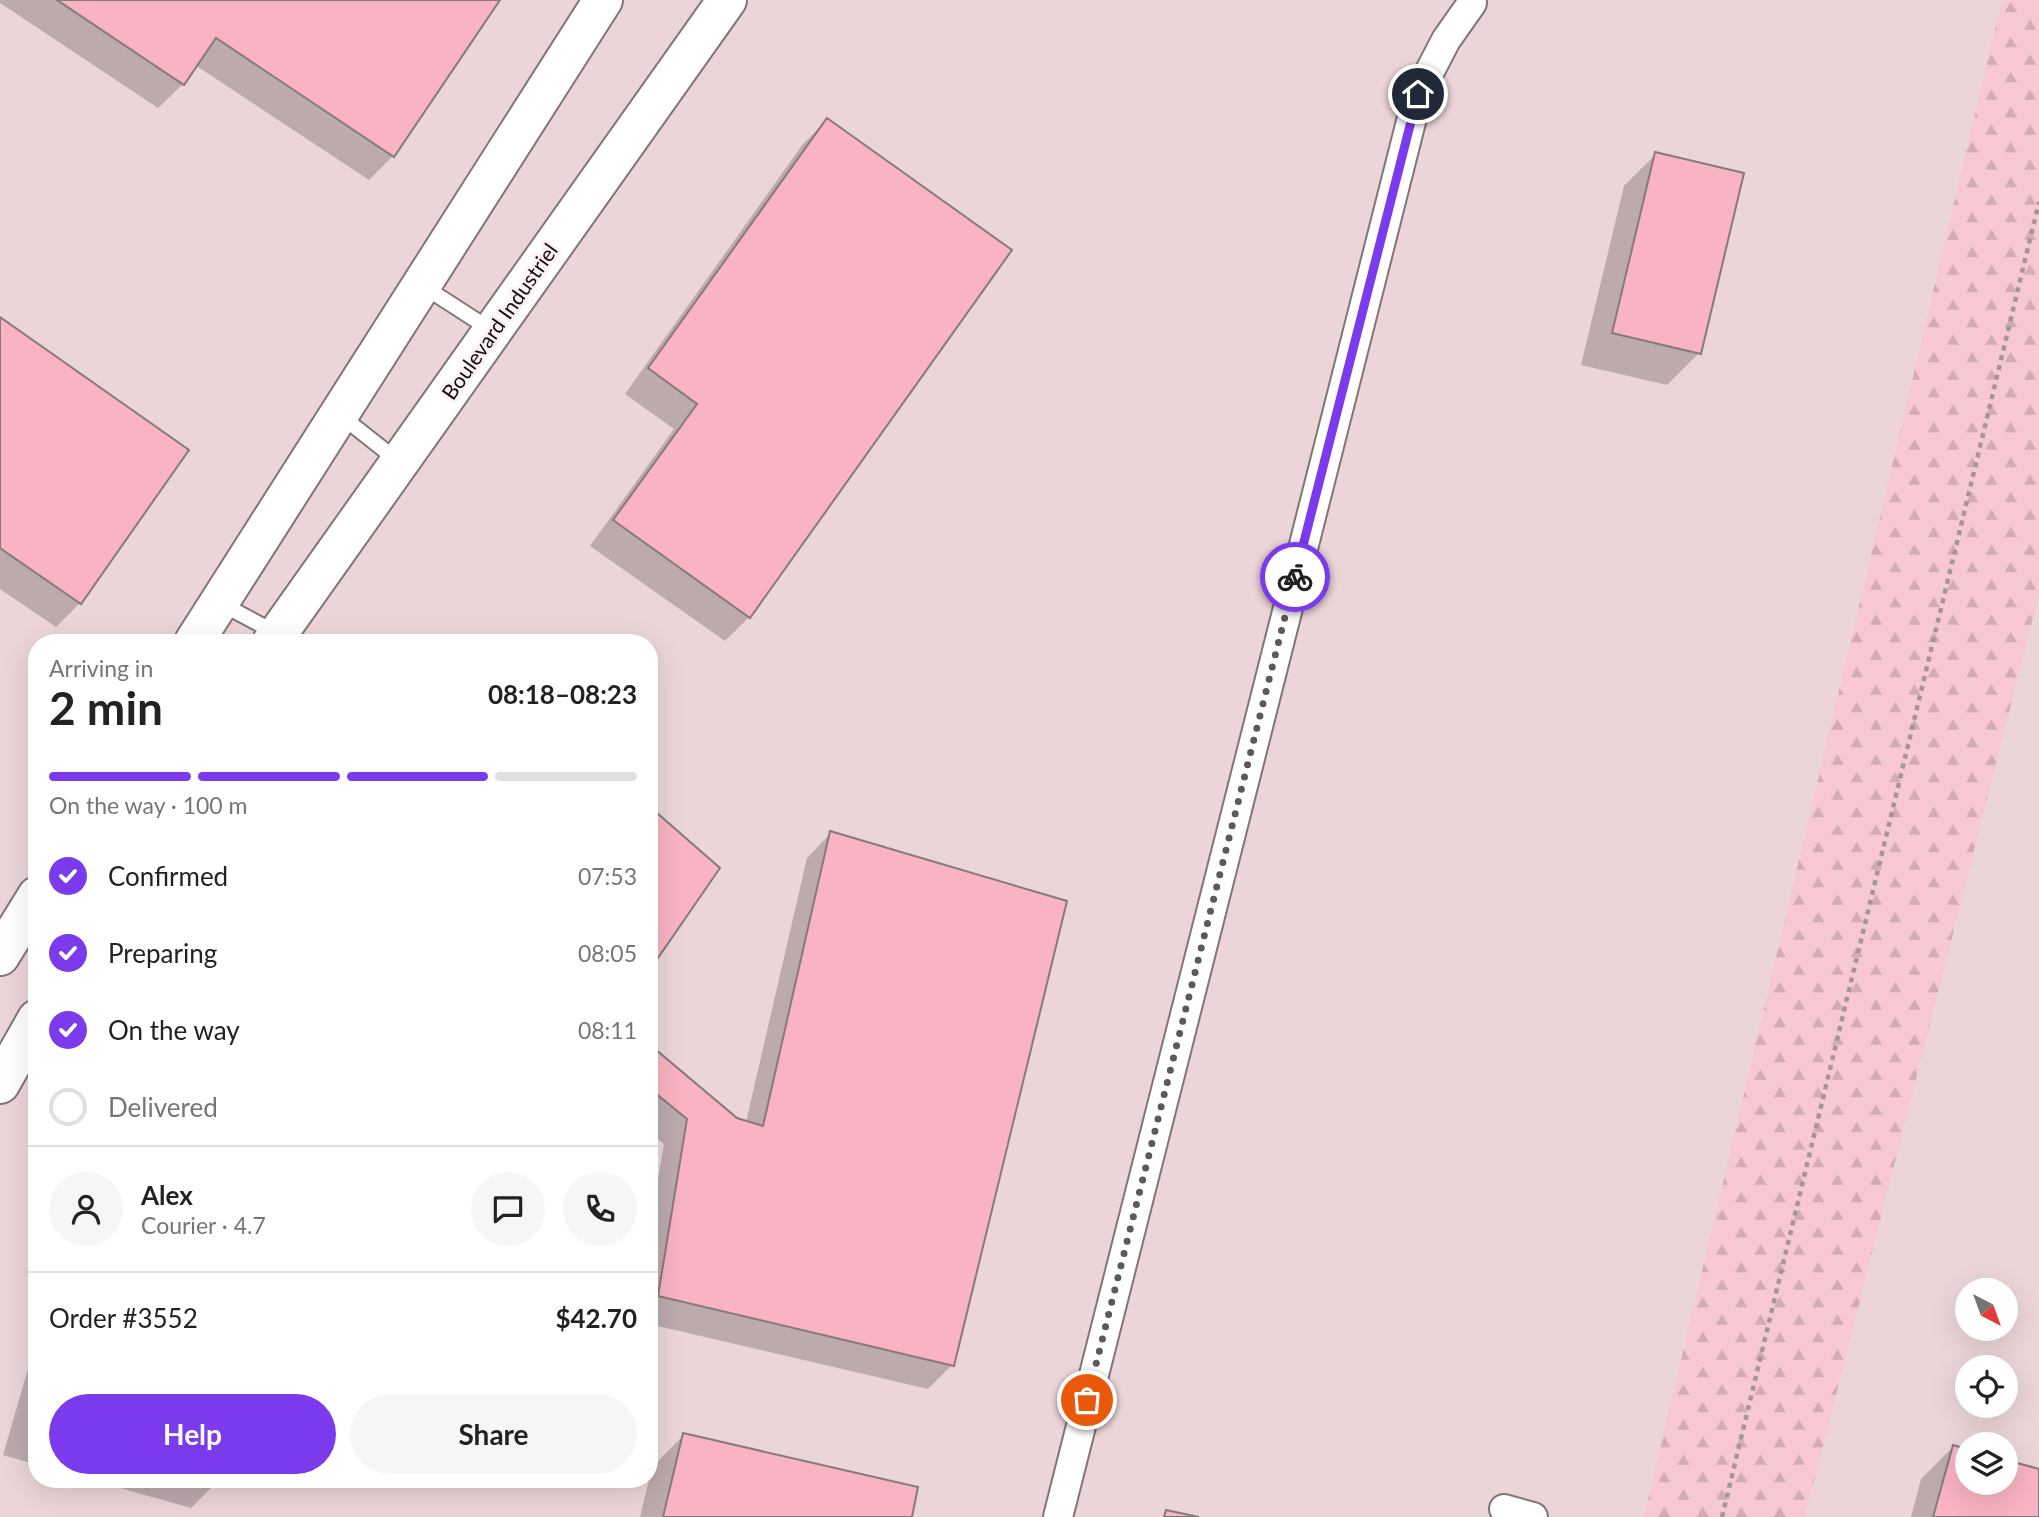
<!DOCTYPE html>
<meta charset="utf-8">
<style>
body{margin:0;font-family:Lato,sans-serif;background:#f6f6f6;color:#222;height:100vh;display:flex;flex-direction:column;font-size:26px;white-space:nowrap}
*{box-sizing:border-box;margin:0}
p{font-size:23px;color:#767676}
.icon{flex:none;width:38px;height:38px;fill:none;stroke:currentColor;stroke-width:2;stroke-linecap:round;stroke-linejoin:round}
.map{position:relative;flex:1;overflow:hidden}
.panel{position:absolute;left:28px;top:634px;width:630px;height:854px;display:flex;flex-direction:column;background:#fff;border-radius:28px;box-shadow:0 7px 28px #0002}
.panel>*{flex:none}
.needle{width:46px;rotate:139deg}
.tools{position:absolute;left:1955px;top:1278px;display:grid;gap:14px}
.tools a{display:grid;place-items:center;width:63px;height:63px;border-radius:50%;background:#fff;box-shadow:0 7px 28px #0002;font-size:35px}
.pin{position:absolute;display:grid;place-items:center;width:60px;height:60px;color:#fff;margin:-30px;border:4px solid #fff;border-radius:50%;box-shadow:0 2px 7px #0007}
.courier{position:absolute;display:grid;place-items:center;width:70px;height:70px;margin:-35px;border:5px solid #7c3aed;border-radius:50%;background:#fff;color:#222;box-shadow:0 2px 9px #0007}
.overview em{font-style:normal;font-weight:700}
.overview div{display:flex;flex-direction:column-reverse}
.overview{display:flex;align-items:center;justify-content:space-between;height:119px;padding:0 21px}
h1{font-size:46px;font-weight:700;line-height:52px}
.bar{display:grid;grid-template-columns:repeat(4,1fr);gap:10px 7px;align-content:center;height:84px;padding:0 21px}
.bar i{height:9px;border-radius:5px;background:#e0e0e0}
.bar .on{background:#7c3aed}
.bar p{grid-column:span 4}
.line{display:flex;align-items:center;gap:18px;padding:0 21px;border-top:2px solid #e0e0e0}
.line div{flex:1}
.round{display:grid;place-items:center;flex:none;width:74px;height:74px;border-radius:37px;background:#f6f6f6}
ol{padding:0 21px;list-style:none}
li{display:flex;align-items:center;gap:21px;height:77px}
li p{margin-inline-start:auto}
li .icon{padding:7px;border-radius:50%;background:#7c3aed;color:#fff;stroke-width:4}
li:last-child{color:#767676}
li i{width:38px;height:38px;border:4px solid #e0e0e0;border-radius:50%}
.button{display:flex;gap:14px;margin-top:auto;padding:14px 21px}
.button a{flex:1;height:80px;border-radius:42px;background:#7c3aed;color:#fff;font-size:28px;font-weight:700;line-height:80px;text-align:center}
.button a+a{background:#f6f6f6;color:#222}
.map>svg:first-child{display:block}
</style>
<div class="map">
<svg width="2039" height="1517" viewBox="0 0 2039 1517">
<defs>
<pattern id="forest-firs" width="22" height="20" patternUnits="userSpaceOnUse" patternTransform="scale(1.75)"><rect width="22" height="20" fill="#f7c8d1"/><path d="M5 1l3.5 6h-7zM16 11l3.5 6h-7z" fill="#d3abb2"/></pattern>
</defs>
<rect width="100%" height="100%" fill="#f1e3e6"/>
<!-- built -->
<path fill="#ebd5d9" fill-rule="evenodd" d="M0,0H2039V1517H0ZM37,642H649V1479H37ZM1967,1290H2006V1328H1967ZM1967,1367H2006V1405H1967ZM1967,1444H2006V1482H1967Z"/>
<!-- forest -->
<path fill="url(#forest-firs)" d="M2002,0H2039V594L1805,1517H1644Z"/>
<!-- shadow -->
<path fill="#0003" d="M0,0H498L393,156L369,180L195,65L183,84L158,108L0,3Z
M827,120L749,617L725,641L590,546L674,429L625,394L803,144Z
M1656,154L1699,353L1667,385L1581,365L1624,186Z
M0,320L80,603L56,627L0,589Z
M831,833L952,1365L928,1389L649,1324V1231L664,1144L649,1132V1046L736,1119L746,1122L807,858Z
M37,1338V1465L3,1455Z
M684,1435L910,1517H640L652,1467Z
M1953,1447L1967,1451V1482H2006V1462L2039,1471V1517H1911L1921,1479Z
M88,1479H220L191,1508Z"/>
<!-- building -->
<path fill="#f9b3c2" stroke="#857a7c" stroke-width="2" d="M57,0H500L394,157L216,38L184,85Z
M827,118L1012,250L750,618L613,520L697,404L648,368Z
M1655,152L1744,173L1701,354L1612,333Z
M0,317L189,450L81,604L0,548Z
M649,806L720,868L649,971Z
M830,831L1067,901L954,1366L658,1296L687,1119L649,1088V1044L737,1118L763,1126Z
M683,1433L918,1487L912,1517H663Z
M1953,1445L1967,1449V1482H2006V1460L2039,1469V1517H1933Z
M1166,1510L1199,1517H1164Z"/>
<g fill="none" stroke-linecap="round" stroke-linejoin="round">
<defs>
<path id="lane" d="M423,286L491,330
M340,415L398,461
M220,603L276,633"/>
<path id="street" d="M1504,1509L1533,1517
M1058,1517L1418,94L1446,40L1472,3"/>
<path id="secondary" d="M194,642L603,0
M272,642L727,0
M0,956L37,896
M0,1084L37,1019"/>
</defs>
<!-- lane casing -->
<use href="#lane" stroke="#817577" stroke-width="18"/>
<!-- street casing -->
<use href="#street" stroke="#817577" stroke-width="32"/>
<!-- secondary casing -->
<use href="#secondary" stroke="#817577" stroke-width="42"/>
<!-- path -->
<path stroke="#a19799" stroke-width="4.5" stroke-dasharray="5 5" stroke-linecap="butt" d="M1722,1517L2039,202"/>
<!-- lane -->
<use href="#lane" stroke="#fff" stroke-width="14"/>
<!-- street -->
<use href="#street" stroke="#fff" stroke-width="28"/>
<!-- secondary -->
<use href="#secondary" stroke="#fff" stroke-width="38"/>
</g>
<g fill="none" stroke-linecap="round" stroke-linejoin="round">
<!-- done -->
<path stroke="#5f5759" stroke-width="7" stroke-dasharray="0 12.6" d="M1087,1400L1295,577"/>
<!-- route -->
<path stroke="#7c3aed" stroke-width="9" d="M1295,577L1418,94"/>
</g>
<g text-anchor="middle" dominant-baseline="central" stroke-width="6" stroke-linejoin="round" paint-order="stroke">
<!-- street labels -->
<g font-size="21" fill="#110c0d" stroke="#fef1f3">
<text transform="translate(499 321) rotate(-55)">Boulevard Industriel</text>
</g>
</g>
</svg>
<div class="tools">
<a><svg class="needle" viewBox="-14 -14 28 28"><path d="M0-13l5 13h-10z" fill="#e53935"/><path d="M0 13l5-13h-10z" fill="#767676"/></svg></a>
<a><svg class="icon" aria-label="locate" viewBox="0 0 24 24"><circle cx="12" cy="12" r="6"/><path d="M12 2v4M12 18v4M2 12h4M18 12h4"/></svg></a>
<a><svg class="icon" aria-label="layers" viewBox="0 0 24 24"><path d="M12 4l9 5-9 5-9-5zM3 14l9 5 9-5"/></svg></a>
</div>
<div class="pin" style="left:1087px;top:1400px;background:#ea580c"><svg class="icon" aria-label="bag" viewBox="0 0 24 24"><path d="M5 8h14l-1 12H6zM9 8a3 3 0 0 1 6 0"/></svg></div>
<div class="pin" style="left:1418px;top:94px;background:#1f2937"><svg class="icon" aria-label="home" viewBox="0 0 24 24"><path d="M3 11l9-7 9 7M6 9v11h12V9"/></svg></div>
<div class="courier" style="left:1295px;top:577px"><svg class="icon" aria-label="bike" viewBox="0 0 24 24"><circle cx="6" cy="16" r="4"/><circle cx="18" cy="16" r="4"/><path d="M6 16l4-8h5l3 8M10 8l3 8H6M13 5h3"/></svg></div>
<section class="panel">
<div class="overview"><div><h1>2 min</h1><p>Arriving in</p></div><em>08:18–08:23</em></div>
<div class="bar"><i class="on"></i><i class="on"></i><i class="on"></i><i></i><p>On the way · 100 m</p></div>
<ol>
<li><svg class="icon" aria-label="check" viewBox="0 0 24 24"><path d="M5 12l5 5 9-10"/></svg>Confirmed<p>07:53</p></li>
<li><svg class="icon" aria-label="check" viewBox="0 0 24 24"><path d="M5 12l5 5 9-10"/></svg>Preparing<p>08:05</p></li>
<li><svg class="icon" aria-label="check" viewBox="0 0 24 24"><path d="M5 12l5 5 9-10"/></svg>On the way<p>08:11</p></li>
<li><i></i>Delivered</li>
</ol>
<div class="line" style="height:126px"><a class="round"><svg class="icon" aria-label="person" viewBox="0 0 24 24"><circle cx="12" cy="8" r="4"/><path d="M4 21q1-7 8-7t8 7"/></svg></a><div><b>Alex</b><p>Courier · 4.7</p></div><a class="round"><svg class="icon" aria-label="chat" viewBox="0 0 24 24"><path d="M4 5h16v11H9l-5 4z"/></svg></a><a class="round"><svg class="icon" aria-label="phone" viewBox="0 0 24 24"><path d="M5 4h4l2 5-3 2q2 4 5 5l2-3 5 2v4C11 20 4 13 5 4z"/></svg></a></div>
<div class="line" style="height:91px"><div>Order #3552</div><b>$42.70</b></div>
<div class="button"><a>Help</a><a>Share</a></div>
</section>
</div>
